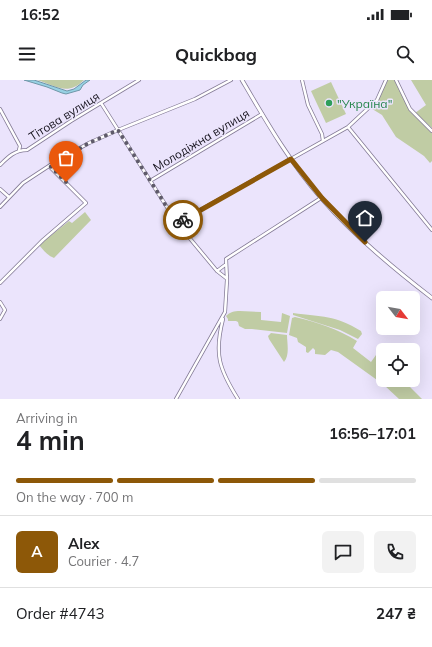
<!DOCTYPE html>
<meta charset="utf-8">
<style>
body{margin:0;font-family:Mulish,sans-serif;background:#f2f2f2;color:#202124;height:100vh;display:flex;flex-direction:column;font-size:15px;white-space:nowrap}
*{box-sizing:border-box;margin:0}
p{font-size:13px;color:#757577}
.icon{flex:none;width:22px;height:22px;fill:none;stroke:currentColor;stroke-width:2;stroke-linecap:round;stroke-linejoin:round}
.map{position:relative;height:319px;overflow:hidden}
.drawer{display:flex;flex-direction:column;background:#fff;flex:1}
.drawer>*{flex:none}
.needle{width:26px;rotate:121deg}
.controls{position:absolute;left:376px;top:211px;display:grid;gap:8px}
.controls a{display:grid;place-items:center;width:44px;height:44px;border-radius:6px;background:#fff;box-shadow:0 4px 16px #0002;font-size:20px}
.pin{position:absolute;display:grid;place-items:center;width:34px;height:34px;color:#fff;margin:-41px -17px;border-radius:50% 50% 50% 0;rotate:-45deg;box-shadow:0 0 4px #0007}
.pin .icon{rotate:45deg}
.courier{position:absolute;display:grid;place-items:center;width:40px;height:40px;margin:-20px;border:3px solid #8d5808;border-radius:50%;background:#fff;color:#222;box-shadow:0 1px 5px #0007}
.overview em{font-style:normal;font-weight:700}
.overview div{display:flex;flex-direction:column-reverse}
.overview{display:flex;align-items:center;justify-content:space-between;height:68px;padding:0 16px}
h1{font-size:26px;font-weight:700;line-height:30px}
.bar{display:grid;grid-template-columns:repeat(4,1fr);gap:6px 4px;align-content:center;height:48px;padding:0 16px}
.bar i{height:5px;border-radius:3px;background:#e0e0e0}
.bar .active{background:#8d5808}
.bar p{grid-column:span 4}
.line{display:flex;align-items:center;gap:10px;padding:0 16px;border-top:1px solid #e0e0e0}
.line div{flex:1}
.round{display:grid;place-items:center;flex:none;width:42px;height:42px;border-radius:6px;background:#f2f2f2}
.status{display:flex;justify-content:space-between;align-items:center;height:28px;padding:0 20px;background:#fff;direction:ltr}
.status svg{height:11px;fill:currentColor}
header{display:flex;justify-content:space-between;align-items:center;height:52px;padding:0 16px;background:#fff;font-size:18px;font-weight:700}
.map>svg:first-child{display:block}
</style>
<div class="status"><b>16:52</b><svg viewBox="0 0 49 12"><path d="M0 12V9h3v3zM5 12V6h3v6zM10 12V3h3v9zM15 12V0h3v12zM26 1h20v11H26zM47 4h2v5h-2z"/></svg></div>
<header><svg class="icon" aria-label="menu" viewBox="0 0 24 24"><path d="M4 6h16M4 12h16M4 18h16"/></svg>Quickbag<svg class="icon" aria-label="search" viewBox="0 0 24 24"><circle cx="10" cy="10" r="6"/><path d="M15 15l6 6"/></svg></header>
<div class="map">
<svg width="432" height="319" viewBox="0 0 432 319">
<rect width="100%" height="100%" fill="#ebe4fc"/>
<!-- green -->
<path fill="#c0cca4" d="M37,0H84C67,17 55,5 37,0Z
M387,0H396L409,29L432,51V81L430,83L424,76L396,57L382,35L369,27L377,20Z
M411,0H432V48L415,33L426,25Z
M331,2L346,34L326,43L311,11Z
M85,132L91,140L54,178C47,175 44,171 39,165L69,141L72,143Z
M240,231L261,232V240L281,242L282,233L290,236L287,253L252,249H245L239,246L238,242L236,241H228V239L226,236C230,232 234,231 240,231Z
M293,233C322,237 335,235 361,251L362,254L358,259L340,250L293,235Z
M295,237C317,242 338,249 357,261L353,268L371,282L376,275L383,279V300H403L422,319H399L384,305L338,272L331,270L325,275L315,274V270L313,268L308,273L306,272V267L298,262L297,258L289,255L292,238Z
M271,253L287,255C287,263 290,275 284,282L269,259L268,256Z"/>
<!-- water -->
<path fill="#97d1e4" stroke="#7097a8" d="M24,0H34L67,11L74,9L86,0H90L83,5L80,10L66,14L62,13L47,7Z"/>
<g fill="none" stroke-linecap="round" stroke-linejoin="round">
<defs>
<path id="minor" d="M302,0L308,25L322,54L323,61
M396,0L410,29L432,51
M101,23L177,143L217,191L226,198
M0,29L20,66L19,70
M348,47L432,150
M0,85C8,77 15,70 27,70L71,41L139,0
M150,101L262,34
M0,109L9,117
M0,127L23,103L58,80L89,63L118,50L195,19L231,0
M177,143L348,47L377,20L386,0
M217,191L225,185
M0,203L43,160L86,123L49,86
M0,222L5,230L0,239
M223,239C214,274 219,289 238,319
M176,319L225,232L227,200L226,179L321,118"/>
<path id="major" d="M242,0C266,41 290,83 322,119C354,156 393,188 432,218"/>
</defs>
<!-- minor casing -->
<use href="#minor" stroke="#837a95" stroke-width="4"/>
<!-- major casing -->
<use href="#major" stroke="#837a95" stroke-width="4.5"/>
<!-- minor -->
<use href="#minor" stroke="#fff" stroke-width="2.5"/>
<!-- major -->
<use href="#major" stroke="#fff" stroke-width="3"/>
</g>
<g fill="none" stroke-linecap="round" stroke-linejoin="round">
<!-- done -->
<path stroke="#5f5b6a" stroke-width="4" stroke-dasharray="0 7.2" d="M66,102L50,86L89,63L118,50L177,143L183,140"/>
<!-- route -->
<path stroke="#8d5808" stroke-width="5" d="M183,140L291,79L322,118L365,162"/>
</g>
<!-- markers -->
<circle fill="#2e9e5b" stroke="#ebe4fc" stroke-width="1.5" cx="329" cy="23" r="4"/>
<g text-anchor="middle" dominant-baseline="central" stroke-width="3" stroke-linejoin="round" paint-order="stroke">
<!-- leisure labels -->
<g font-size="12" fill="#27864d" stroke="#ebe4fc" text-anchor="start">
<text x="337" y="23">"Україна"</text>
</g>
<!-- street labels -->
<g font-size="12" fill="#14111b" stroke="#ebe4fc">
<text transform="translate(64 36) rotate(-32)">Тітова вулиця</text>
<text transform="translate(201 60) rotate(-31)">Молодіжна вулиця</text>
</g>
</g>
</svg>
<div class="controls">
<a><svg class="needle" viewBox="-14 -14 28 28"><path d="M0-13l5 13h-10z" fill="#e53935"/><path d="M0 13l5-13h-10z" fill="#757577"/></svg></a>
<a><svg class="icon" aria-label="locate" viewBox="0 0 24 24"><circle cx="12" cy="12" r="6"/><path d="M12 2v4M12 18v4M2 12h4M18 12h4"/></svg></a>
</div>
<div class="pin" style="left:66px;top:102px;background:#ea580c"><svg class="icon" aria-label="bag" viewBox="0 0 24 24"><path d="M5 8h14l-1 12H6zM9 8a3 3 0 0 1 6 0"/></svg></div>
<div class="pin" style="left:365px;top:162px;background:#1f2937"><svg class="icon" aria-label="home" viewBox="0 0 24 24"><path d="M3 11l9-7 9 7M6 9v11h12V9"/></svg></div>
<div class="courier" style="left:183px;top:140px"><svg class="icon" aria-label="bike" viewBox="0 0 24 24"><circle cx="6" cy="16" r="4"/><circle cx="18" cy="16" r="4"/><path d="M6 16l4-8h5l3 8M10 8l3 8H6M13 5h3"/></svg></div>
</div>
<section class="drawer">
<div class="overview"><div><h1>4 min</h1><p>Arriving in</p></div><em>16:56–17:01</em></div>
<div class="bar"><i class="active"></i><i class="active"></i><i class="active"></i><i></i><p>On the way · 700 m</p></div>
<div class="line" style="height:72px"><b class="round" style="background:#8d5808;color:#fff">A</b><div><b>Alex</b><p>Courier · 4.7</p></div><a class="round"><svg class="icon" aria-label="chat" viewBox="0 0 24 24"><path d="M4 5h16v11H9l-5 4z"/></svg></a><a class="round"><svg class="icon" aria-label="phone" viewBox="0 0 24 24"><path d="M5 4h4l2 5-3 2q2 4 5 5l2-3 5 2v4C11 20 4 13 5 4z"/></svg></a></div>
<div class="line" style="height:52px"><div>Order #4743</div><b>247 ₴</b></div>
</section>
